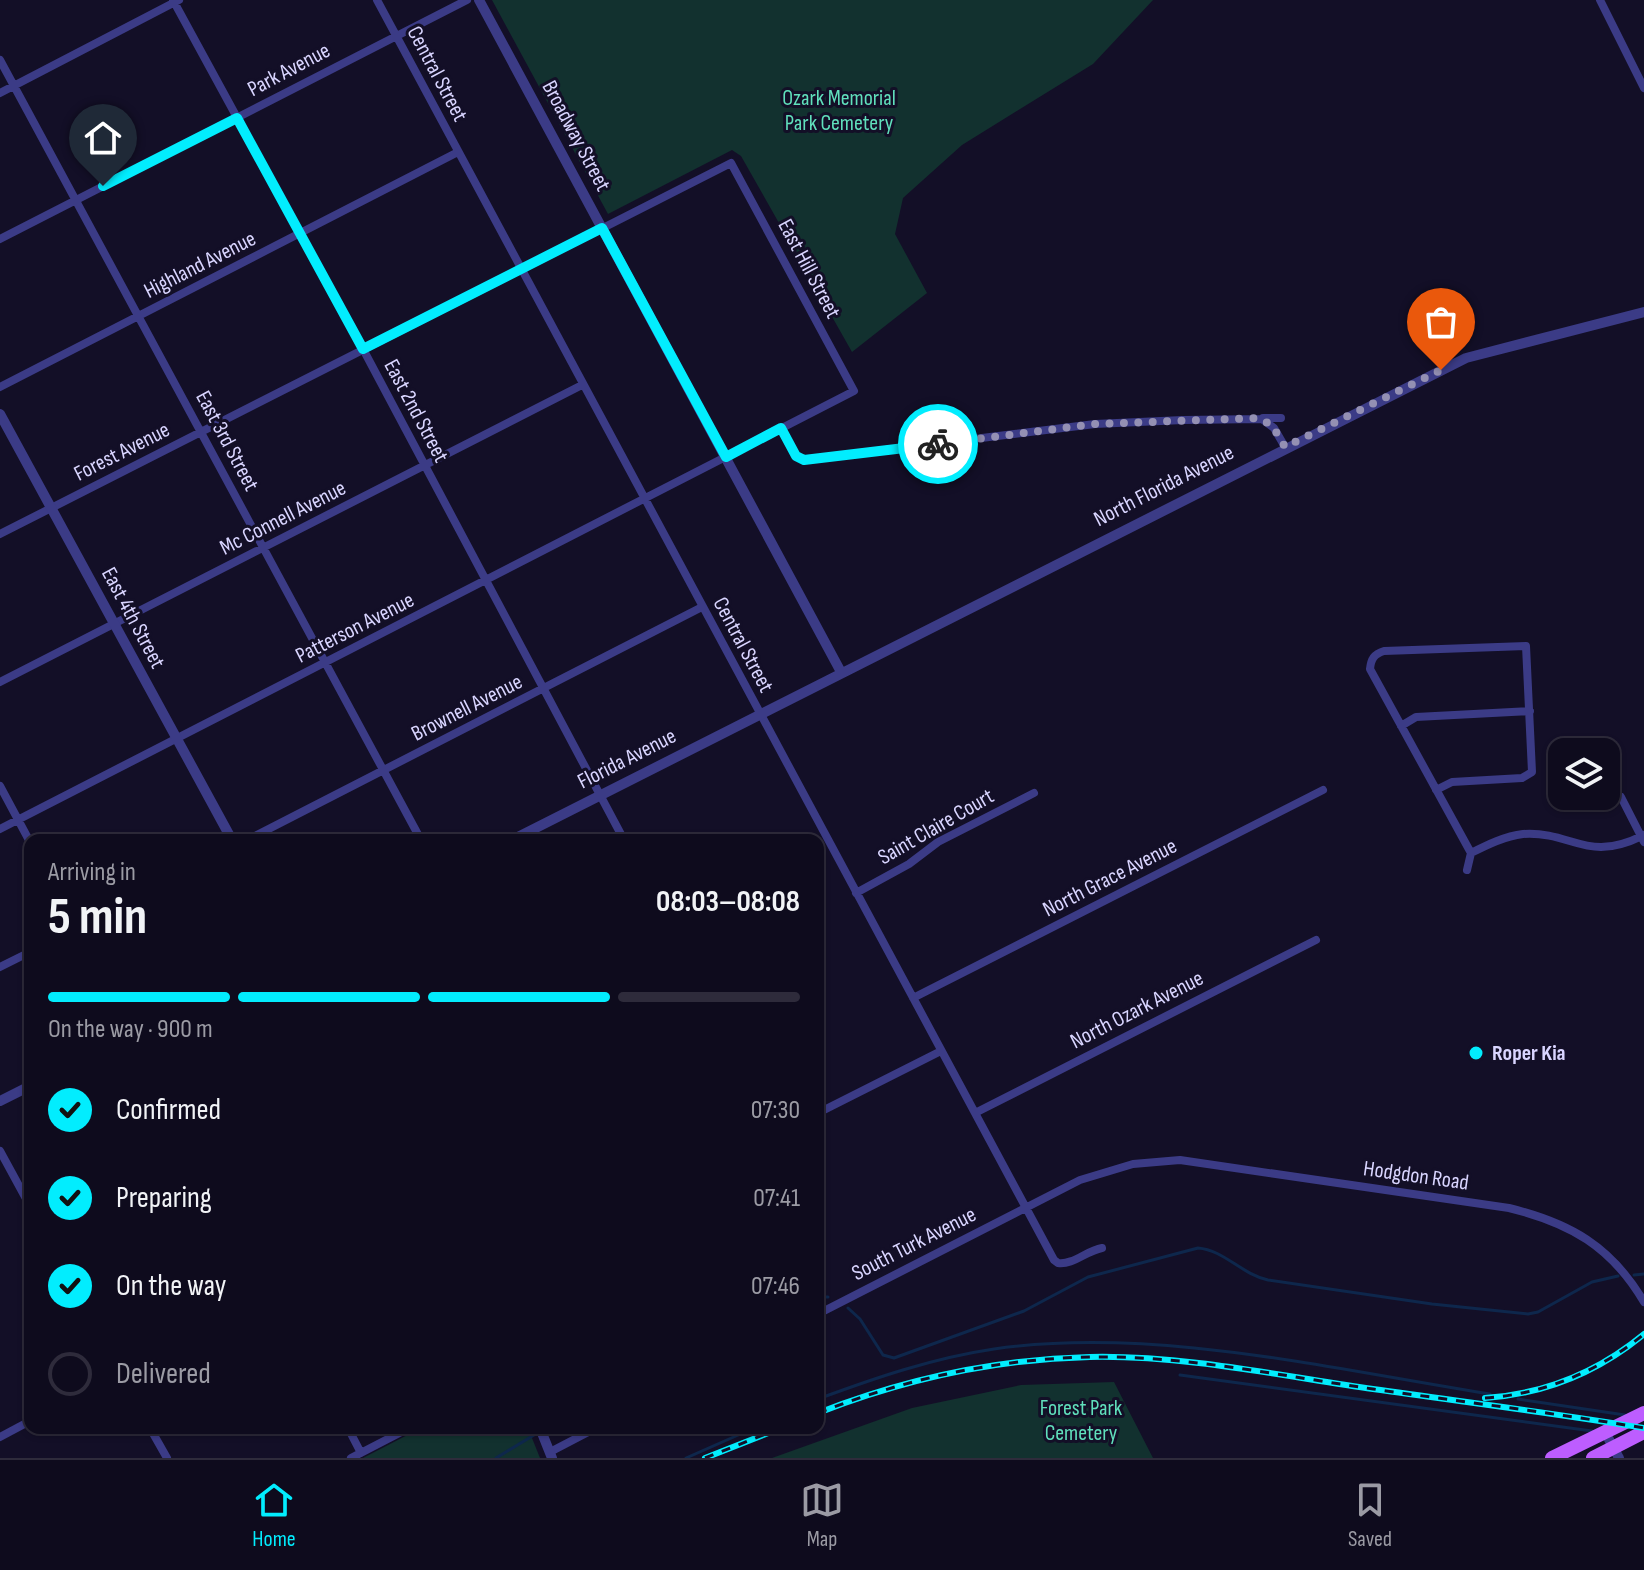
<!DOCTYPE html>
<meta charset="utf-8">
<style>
body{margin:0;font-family:"Sofia Sans Condensed",sans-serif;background:#1c192a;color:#f1f3f6;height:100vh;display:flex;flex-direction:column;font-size:30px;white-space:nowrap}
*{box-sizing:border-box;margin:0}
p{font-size:26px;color:#9b9ba4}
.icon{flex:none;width:44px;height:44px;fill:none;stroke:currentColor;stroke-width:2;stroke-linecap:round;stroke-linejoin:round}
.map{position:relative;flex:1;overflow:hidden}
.sheet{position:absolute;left:24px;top:834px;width:800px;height:600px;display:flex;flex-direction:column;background:#0e0b1d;border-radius:16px;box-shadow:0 2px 6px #0004,0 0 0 2px #2e2b3b}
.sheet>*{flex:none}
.fabs{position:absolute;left:1548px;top:738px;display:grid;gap:16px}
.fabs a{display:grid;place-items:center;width:72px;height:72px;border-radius:16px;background:#0e0b1d;box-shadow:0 2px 6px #0004,0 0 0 2px #2e2b3b;font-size:40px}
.pin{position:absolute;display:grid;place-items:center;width:68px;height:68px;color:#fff;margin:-82px -34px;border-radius:50% 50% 50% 0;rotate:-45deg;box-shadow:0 0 8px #0007}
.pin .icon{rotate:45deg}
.courier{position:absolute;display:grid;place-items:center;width:80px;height:80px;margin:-40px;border:6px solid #02edfe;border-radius:50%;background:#fff;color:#222;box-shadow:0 2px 10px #0007}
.summary em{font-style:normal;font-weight:700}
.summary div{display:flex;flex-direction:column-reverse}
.summary{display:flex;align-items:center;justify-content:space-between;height:136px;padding:0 24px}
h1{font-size:52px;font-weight:700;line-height:60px}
.bar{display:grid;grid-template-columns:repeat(4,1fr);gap:12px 8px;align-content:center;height:96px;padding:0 24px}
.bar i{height:10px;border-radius:6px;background:#2e2b3b}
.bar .selected{background:#02edfe}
.bar p{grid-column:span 4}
ol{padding:0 24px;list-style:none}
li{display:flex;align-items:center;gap:24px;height:88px}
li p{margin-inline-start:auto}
li .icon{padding:8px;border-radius:50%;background:#02edfe;color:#111;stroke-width:4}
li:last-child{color:#9b9ba4}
li i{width:44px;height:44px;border:4px solid #2e2b3b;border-radius:50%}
.dock{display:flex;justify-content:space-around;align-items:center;height:112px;border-top:2px solid #2e2b3b;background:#0e0b1d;font-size:22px;color:#9b9ba4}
.dock a{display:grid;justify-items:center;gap:4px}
.dock .selected{color:#02edfe}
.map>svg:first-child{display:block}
</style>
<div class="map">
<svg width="1644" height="1458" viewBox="0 0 1644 1458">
<rect width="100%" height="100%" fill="#130f27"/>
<!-- green -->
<path fill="#12312f" d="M492,0H1153L1093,64L962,145L903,198L895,234L927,293L852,352L741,156L732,150L608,214Z
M1114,1382L1153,1458H772L912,1408L1021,1385Z
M421,1428H528L540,1458H363Z"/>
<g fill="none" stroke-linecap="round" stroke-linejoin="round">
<!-- stream -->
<path stroke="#0e274c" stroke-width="3" d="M1634,1275L1644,1274
M818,1297H828
M848,1308L860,1319L883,1355L894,1358L1024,1311L1088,1277L1198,1248C1224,1250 1241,1274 1268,1280L1432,1304L1528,1314L1538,1312L1592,1282L1618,1276
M1180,1375L1592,1431
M818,1399C875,1378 933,1358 994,1349C1154,1326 1331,1369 1490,1394
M1518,1399L1625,1415
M496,1458L534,1435
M686,1458L754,1428"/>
<!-- minor -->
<path stroke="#3b3b86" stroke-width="8" d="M173,0L363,349L624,840
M377,0L1054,1260L1058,1263C1073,1265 1086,1251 1102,1248
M1600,0L1644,88
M0,60L421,840
M0,93L179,0
M0,239L467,0
M0,387L458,152
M1263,418H1281
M781,428L796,456L804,460L1095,424L1183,420L1262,419L1274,428L1285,447
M0,534L731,163L854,391L0,829
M0,682L582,385
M1401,726L1416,717L1530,711
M0,786L30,842
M1436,790L1452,782L1522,778L1532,772L1526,646L1384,651C1374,654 1371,659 1370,669L1471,853
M1621,797L1644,842
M247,840L702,607
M1467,870L1471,853C1487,845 1505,836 1523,834C1574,831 1586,864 1644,835
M856,893L909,864L938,842L1034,793
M0,967L30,952
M913,998L1323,790
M818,1113L941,1051
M975,1113L1316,940
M0,1151L30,1206
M818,1314L1080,1180L1133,1164L1180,1160L1509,1208C1570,1223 1611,1246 1644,1302
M150,1428L167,1458
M348,1428L361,1453
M0,1437L30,1421
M550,1452L596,1428
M351,1458L409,1428"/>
<!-- tertiary -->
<path stroke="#3b3b86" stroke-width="10" d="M479,0L841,672
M0,414L232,840
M512,840L1466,358L1644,312
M0,1101L30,1086
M540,1428L552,1458
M1605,1432L1619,1458"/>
<!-- primary -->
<path stroke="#bd5dff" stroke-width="14" d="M1552,1458L1644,1413
M1593,1458L1644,1432"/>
<defs>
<path id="rail" d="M1485,1398C1544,1394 1598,1372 1644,1334
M818,1413C905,1379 996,1359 1090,1357C1183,1355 1282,1376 1373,1389C1464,1402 1554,1413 1644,1428
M705,1458L781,1428"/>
</defs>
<!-- rail casing -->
<use href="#rail" stroke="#02edfe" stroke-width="6"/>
<!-- rail -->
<use href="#rail" stroke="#130f27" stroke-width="3" stroke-dasharray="9" stroke-linecap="butt"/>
</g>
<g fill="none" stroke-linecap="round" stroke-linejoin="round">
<!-- done -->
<path stroke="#9490b3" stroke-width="8" stroke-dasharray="0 14.4" d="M938,444L1095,424L1258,418L1272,425L1285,447L1441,370"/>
<!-- route -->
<path stroke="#02edfe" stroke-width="10" d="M103,186L237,118L363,349L602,228L726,457L781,428L796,456L804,460L938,444"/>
</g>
<!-- markers -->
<circle fill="#02edfe" stroke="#130f27" stroke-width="3" cx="1476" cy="1053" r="8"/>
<g text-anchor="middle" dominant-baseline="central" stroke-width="6" stroke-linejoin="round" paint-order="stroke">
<!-- street labels -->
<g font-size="22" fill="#d9d5ff" stroke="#130f27">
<text transform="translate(289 70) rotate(-28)">Park Avenue</text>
<text transform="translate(437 74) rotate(62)">Central Street</text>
<text transform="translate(576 136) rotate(62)">Broadway Street</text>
<text transform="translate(200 265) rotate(-27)">Highland Avenue</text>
<text transform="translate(809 269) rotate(62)">East Hill Street</text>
<text transform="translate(416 411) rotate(62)">East 2nd Street</text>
<text transform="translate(227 441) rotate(62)">East 3rd Street</text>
<text transform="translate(122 452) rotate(-27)">Forest Avenue</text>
<text transform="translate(1164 486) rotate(-27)">North Florida Avenue</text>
<text transform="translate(283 518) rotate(-27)">Mc Connell Avenue</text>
<text transform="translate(133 618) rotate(62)">East 4th Street</text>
<text transform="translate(355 628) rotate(-27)">Patterson Avenue</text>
<text transform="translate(743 645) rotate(62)">Central Street</text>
<text transform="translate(467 708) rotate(-27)">Brownell Avenue</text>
<text transform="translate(627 759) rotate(-27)">Florida Avenue</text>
<text transform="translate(936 827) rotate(-30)">Saint Claire Court</text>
<text transform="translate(1110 878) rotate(-27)">North Grace Avenue</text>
<text transform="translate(1137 1010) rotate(-27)">North Ozark Avenue</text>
<text transform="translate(1416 1176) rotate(8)">Hodgdon Road</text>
<text transform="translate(914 1244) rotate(-27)">South Turk Avenue</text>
</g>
<!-- park labels -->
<g font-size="22" fill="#60e0bc" stroke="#130f27">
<text x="839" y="98">Ozark Memorial<tspan x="839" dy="25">Park Cemetery</tspan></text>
<text x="1081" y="1408">Forest Park<tspan x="1081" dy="25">Cemetery</tspan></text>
</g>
<!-- poi labels -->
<g font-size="22" font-weight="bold" fill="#d9d5ff" stroke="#130f27" text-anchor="start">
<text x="1492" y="1053">Roper Kia</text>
</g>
</g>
</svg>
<div class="fabs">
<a><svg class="icon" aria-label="layers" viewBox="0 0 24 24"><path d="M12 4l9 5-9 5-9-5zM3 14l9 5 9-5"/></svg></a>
</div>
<div class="pin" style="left:1441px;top:370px;background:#ea580c"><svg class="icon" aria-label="bag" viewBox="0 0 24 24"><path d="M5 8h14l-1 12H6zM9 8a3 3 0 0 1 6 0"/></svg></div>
<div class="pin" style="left:103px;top:186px;background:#1f2937"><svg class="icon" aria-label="home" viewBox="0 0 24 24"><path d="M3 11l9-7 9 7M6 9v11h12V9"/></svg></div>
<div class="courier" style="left:938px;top:444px"><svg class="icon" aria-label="bike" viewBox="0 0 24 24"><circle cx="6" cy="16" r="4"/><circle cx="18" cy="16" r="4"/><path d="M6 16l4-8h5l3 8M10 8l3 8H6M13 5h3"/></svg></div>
<section class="sheet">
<div class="summary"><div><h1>5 min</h1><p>Arriving in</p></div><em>08:03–08:08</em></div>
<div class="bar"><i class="selected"></i><i class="selected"></i><i class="selected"></i><i></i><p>On the way · 900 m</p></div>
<ol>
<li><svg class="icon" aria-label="check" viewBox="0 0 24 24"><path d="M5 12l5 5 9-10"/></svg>Confirmed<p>07:30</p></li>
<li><svg class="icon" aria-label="check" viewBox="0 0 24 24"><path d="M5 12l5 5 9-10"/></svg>Preparing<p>07:41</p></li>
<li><svg class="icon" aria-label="check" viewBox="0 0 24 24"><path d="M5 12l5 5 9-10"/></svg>On the way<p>07:46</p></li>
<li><i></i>Delivered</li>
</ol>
</section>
</div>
<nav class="dock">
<a class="selected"><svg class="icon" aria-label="home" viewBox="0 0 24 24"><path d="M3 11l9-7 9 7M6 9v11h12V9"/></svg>Home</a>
<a><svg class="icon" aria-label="map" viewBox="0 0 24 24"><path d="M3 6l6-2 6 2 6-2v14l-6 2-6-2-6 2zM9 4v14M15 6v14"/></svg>Map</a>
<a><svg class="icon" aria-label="saved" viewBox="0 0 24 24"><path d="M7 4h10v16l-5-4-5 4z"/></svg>Saved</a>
</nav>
